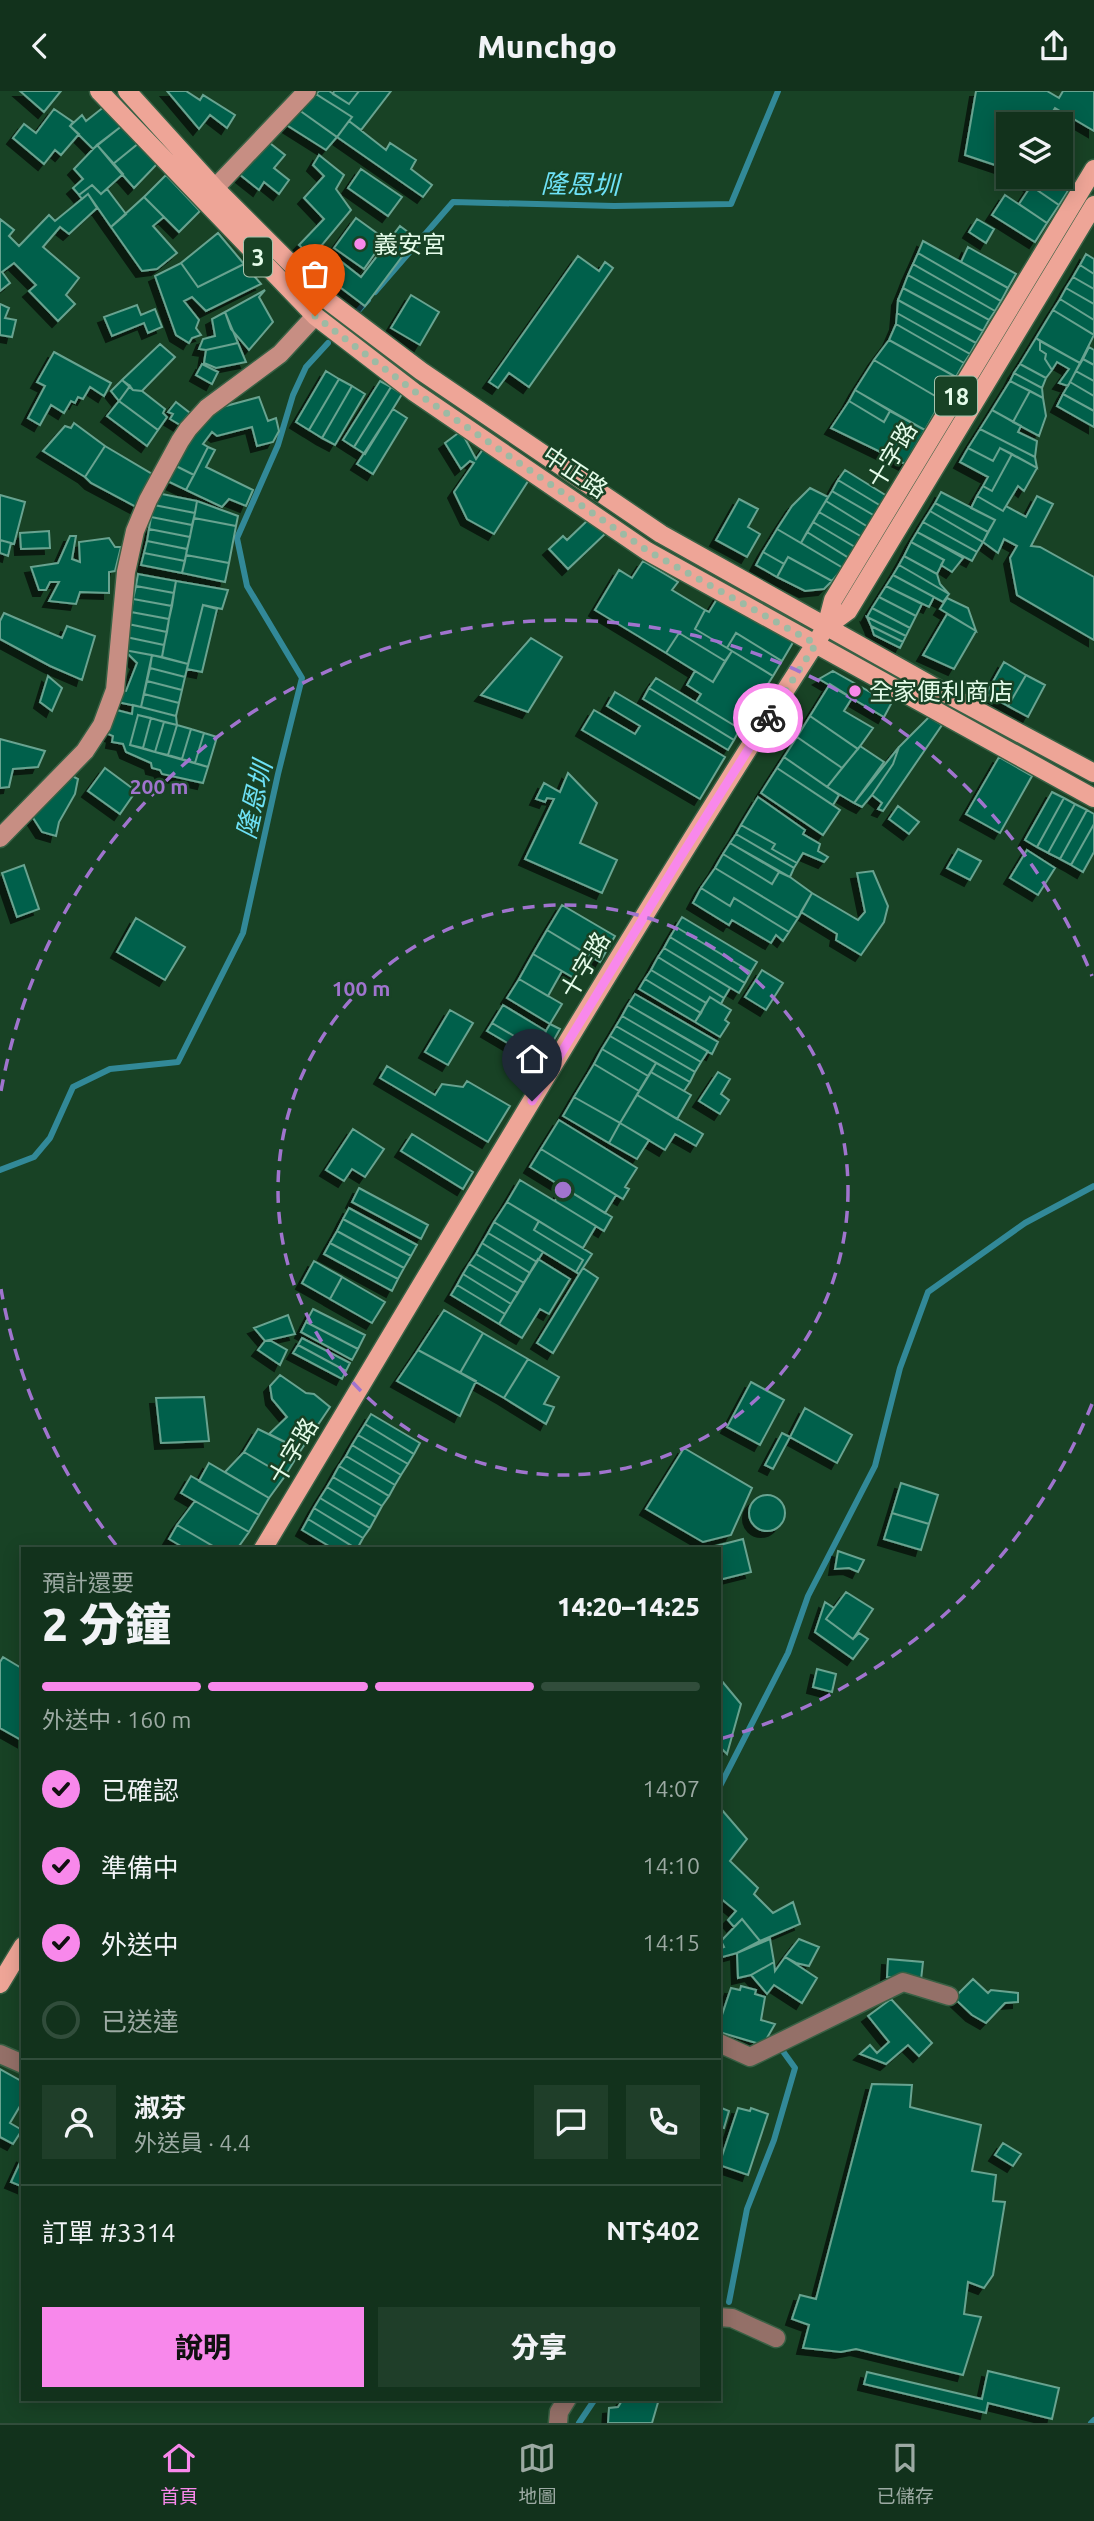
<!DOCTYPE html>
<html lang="zh-TW">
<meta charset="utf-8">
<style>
body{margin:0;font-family:Ubuntu,"Noto Sans TC",sans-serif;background:#1f3e29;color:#f1f3f6;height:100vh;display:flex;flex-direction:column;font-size:26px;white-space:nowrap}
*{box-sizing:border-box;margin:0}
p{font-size:23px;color:#9caaa3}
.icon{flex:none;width:38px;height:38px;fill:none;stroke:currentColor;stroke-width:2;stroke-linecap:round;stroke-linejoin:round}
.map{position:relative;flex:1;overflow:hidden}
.drawer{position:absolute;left:21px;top:1456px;width:700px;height:854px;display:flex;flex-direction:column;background:#12321c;border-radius:0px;box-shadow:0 4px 18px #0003,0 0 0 2px #314d3b}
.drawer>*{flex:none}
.tools{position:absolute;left:996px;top:21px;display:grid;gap:14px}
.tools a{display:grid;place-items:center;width:77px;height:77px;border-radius:0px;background:#12321c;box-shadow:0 4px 18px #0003,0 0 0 2px #314d3b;font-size:35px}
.pin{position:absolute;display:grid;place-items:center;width:60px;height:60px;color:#fff;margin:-72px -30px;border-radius:50% 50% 50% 0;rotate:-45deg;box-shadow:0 0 7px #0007}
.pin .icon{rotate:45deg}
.courier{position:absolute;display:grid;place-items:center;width:70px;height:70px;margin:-35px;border:5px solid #f888eb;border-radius:50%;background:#fff;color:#222;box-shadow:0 2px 9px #0007}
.headline em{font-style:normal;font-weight:800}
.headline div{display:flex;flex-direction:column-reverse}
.headline{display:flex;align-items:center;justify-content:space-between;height:119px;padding:0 21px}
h1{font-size:46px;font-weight:800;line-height:52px}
.bar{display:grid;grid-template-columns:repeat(4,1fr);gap:10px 7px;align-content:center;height:84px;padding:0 21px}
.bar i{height:9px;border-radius:5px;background:#314d3b}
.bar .current{background:#f888eb}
.bar p{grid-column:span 4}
.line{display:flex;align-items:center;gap:18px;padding:0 21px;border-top:2px solid #314d3b}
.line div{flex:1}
.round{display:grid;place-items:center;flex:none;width:74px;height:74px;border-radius:0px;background:#1f3e29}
ol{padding:0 21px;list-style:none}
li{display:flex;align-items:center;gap:21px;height:77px}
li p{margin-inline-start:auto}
li .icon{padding:7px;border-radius:50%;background:#f888eb;color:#111;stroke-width:4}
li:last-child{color:#9caaa3}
li i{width:38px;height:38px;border:4px solid #314d3b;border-radius:50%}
.button{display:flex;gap:14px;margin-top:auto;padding:14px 21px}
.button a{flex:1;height:80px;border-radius:0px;background:#f888eb;color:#111;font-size:28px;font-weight:800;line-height:80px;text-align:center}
.button a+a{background:#1f3e29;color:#f1f3f6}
header{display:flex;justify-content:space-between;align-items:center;height:91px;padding:0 21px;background:#12321c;font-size:32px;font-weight:800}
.tabs{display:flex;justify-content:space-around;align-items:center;height:98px;border-top:2px solid #314d3b;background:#12321c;font-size:19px;color:#9caaa3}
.tabs a{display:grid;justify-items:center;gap:4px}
.tabs .current{color:#f888eb}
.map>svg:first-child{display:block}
</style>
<header><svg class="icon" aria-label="back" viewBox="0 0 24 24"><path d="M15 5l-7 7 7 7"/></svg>Munchgo<svg class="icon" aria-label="share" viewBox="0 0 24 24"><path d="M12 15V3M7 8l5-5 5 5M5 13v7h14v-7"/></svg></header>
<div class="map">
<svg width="1094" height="2332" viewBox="0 0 1094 2332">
<defs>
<filter id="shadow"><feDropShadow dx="-6" dy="6" stdDeviation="0" flood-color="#0009"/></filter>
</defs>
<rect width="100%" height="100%" fill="#184225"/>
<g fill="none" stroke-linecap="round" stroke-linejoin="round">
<!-- stream -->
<path stroke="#328998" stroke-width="6" d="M375,201L453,111L614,115L731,113L778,0
M357,221L368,209
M0,1079L34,1066L50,1047L73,996L110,978L178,971L243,842L278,683L302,587L247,495L237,447L278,354L293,304L306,276L328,252
M719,1697L788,1562L808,1505L875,1375L900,1277L928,1201L1025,1132L1094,1095
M729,2211L747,2118L774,2049L795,1977L782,1959H777
M579,2332L595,2308
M1091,2332L1094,2329"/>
</g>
<!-- building -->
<path fill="#04614c" stroke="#68a390" stroke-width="2" filter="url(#shadow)" d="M20,0H61L44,21Z
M167,0H186L200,9L203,4L235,24L227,37L210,24L199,38Z
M319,0H329L349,13L359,0H391L361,39L349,30L352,26L316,3Z
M334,0H359L349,13L333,3Z
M976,0H1047L1059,7L1063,0H1094V40L1055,17L1045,33H1008L1007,78L965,64Z
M316,3L352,26L337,46L299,19Z
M105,15L123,34L93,58L70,35L82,24L86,30Z
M54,18L73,31L70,35L79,43L61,64L55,59L44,73L13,47L24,33L36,42Z
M299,19L337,46L326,59L285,33Z
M349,30L386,59L390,52L416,69L411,78L432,94L423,106L337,46Z
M123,34L139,52L113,73L97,54Z
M266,49L285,64L274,77L289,89L279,103L264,91L259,99L239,83Z
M139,52L157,73L134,97L113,73Z
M97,54L123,83L101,103L92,94L79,104L73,97L83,88L74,78Z
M319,64L344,84L336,98L351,119L312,166L299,154L324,128L304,107L324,85L313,74Z
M361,78L402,106L388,125L348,97Z
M166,84L200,120L179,141L144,106Z
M1060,84L1073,92L1059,114L1018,86Z
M92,94L101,103L107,98L126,123L111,136L88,103L82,108L79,104Z
M1031,95L1059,114L1047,132L1019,113Z
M88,103L97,117L69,143L60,136L43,156L79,187L66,204L75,213L58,230L29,200L36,194L14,172L2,181L10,192L0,200V128L14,139L9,145L19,155L49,124L55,130Z
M1005,104L1047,132L1035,151L992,124Z
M144,106L164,126L153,135L177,162L157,178L142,180L111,136Z
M356,127L385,148L364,178L334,157Z
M977,128L994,138L986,152L969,141Z
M400,135L416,147L365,215L312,175L325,158L361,186Z
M218,142L244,173L198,196L181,172Z
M923,150L1008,197L1001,210L918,162Z
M968,156L1016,183L1008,197L961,171Z
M918,162L1001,210L995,220L913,173Z
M1086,163L1094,168V183L1080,174Z
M578,165L599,180L605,171L613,177L529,296L509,282L498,297L489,291Z
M181,172L198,196L244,173L261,193L206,220L192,206L184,210L199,229L196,237L201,244L192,247L189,252L176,244L155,185Z
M913,173L995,220L989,229L908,184Z
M1080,174L1094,183V198L1073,186Z
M908,184L989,229L983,240L903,197Z
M1073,186L1094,198V213L1066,197Z
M903,197L983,240L976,252L898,209Z
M1066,197L1094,213V229L1060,208Z
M265,199L259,206L273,231L249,259L231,238L225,221Z
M411,204L439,221L420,254L391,237Z
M1060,208L1094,229V244L1053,219Z
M898,209L976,252L970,263L897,222Z
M0,213L9,217L5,227L16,229L12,246L0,244Z
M137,214L141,224L155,218L162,236L148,242L144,232L112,245L104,226Z
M1053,219L1094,244L1080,272L1036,247Z
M225,221L238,252L206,259L199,258L203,248L215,245L212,228Z
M897,222L970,263L964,272L896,233Z
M896,233L964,272L956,286L889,249Z
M1036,247L1040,250V259L1046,263L1045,268L1052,279L1046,287L1020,273Z
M889,249L956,286L942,309L874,269Z
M1040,250L1080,272L1068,295L1059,292L1069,278L1057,271L1052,279L1045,268L1046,263L1040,259Z
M238,252L246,271L216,277L204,272L206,259Z
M160,253L175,266L142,300L133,299L122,289Z
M1089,256L1094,259V274L1083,268Z
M54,261L111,292L104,305L90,296L83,308L78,306L75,312L71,310L64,322L51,314L40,334L28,327L45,295L37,291Z
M1083,268L1094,274V290L1076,280Z
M874,269L942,309L925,339L855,299Z
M202,273L218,281L212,293L196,284Z
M1020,273L1046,287L1042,297L1014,282Z
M326,280L339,288L309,339L296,331Z
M1076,280L1094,290V305L1070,291Z
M1014,282L1042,297L1043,307L1010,290Z
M339,288L352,295L322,347L309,339Z
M122,289L130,295L119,310L111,300Z
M380,290L391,296L354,356L343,349Z
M1010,290L1030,300L1013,331L992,319Z
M1070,291L1094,305V320L1063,303Z
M130,295L133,299L142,300L165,318L163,322L167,326L158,339L119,310Z
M352,295L365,303L335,354L322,347Z
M391,296L402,303L365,363L354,356Z
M855,299L890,320L884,331L849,310Z
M1030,300L1043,307L1046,325L1039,345L1013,331Z
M1063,303L1094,320V336L1057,315Z
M259,306L268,330L276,327L279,340L273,351L257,355L252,336L217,345L212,341L203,353L208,356L194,384L170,372L211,319Z
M119,310L158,339L147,355L107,325Z
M849,310L884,331L890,320L925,339L905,373L831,337Z
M176,311L190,322L180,334L170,328L173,323L168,321Z
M393,318L407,327L373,383L357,373Z
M992,319L1021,335L1018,341L1037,350L1035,366L980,338Z
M74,332L105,355L85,386L43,360L65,335L71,337Z
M980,338L1035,366L1037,377L1000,357L993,370L968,357Z
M461,340L476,368L486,354L532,384L494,443L467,428L454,401L474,372L470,370L461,378L445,352Z
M105,355L152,383L136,416L91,392L85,386Z
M208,356L215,359L206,376L253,399L246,415L229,408L222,416L186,399Z
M968,357L993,370L1000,357L1012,363L992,400L983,395L988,386L960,371Z
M1012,363L1037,377L1024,400L1018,395L1003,420L977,405L983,395L992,400Z
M170,372L194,384L186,399L161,387Z
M845,379L887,405L881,415L838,389Z
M838,389L881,415L875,425L832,400Z
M810,397L828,406L801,452L777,438L792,415Z
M832,400L875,425L868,436L826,410Z
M941,401L995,429L988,441L935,412Z
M157,402L197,410L195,422L154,414Z
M0,404L25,411L14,453L0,449Z
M977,405L1003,420L1006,415L1026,426L1037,405L1053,413L1031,455L1040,456L1094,486V549L1017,504L1010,467L1017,455L1004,448L998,462L983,451L995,429L971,417Z
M739,408L758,418L748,436L760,443L747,466L716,449Z
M197,410L238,425L236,435L194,427Z
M826,410L868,436L862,446L819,421Z
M935,412L988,441L983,451L930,420Z
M154,414L195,422L192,434L151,426Z
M930,420L983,451L977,461L923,431Z
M819,421L862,446L855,456L813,431Z
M151,426L192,434L190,446L149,438Z
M591,426L606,442L568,478L549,458L563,445L567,449Z
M194,427L236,435L229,472L186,464Z
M813,431L855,456L849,467L807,441Z
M923,431L977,461L972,470L917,441Z
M149,438L190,446L187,458L147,450Z
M777,438L843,477L832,490L788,466L784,473L763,461Z
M49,440L50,457L21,458L20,442Z
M807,441L849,467L843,477L801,452Z
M917,441L963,467L952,481L941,474L944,469L911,451Z
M70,445H76L72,468L80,471L79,451L109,447L115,456H121L115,480L109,481V502L80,501L76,513L49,510L59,491H50L46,499H39L31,476L58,472Z
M0,449L11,452L8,465L0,462Z
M147,450L187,458L185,470L144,462Z
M911,451L944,469L937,483L904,465Z
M763,461L784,473L777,486L756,474Z
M144,462L185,470L182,482L141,474Z
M186,464L229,472L225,491L182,482Z
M904,465L937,483L940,493L949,503L899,474Z
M788,466L832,490L824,498L805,500L777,486Z
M643,470L678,491L672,499L705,519L695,538L732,560L725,570L679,542L666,562L595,519L619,479L632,487Z
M899,474L949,503L943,511L893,484Z
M138,483L176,490L174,502L136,495Z
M893,484L934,506L929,516L886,495Z
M176,490L228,499L222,518L203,514L188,573L162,566Z
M136,495L174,502L172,515L133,508Z
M886,495L922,513L916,525L879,506Z
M720,503L795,548L782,570L736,542L727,557L695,538L705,519L709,521Z
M879,506L916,525L910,537L872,517Z
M947,507L968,517L976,540L940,518Z
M133,508L172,515L169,528L131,521Z
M203,514L217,518L202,581L187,578Z
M872,517L910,537L906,545L867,526Z
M131,521L169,528L167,541L128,533Z
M4,522L62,547L67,535L95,545L82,589L50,575L0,548V530Z
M947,523L976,540L954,578L923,564Z
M867,526L906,545L903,551L871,535Z
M128,533L167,541L164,554L126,546Z
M871,535L903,551L900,557L874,544Z
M679,542L725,570L713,591L666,562Z
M736,542L782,570L773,585L727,557Z
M126,546L164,554L162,566L124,559Z
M531,547L562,566L528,621L481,604Z
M124,559L152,564L141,616L117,611L120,599L126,600L137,572Z
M732,560L773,585L740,638L696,611L701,603L687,594L695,580L713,591Z
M152,564L188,573L185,586L150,577Z
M1004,571L1026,584L1008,615L986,603Z
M150,577L185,586L182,599L147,590Z
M833,580L891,613L884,626L819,588Z
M1026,584L1045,594L1028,626L1008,615Z
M48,585L62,597L52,620L40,611Z
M656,587L740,638L734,649L649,597Z
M147,590L182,599L179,612L144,603Z
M830,593L852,607L844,620L873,637L858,658L810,625Z
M649,597L734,649L728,659L643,608Z
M615,601L725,666L700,708L582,639L594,619L635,643L640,635L607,615Z
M144,603L179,612L176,625L141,616Z
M133,614L176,625L177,634L138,624L130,654L208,676L203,692L162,683L160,679L152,677L151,672L126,661L123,653L112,651L113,645L101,640L109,617L132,623Z
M138,624L151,627L143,657L130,654Z
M810,625L858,658L842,677L797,646Z
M929,626L942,634L883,720L878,718L882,712L872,704L893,673L899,656Z
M151,627L164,631L155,661L143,657Z
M164,631L177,634L168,664L155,661Z
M177,634L191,638L182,668L168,664Z
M191,638L204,642L195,672L182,668Z
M204,642L217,646L208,676L195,672Z
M797,646L842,677L827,696L784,666Z
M0,648L45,660L38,676L13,678L9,696L0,697Z
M860,655L884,671L854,712L827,696Z
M899,656L893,673L872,704L862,716L854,712Z
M784,666L839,704L833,714L777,677Z
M999,666L1032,685L1000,742L966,723Z
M105,677L136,700L120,723L88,700Z
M777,677L840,719L823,744L761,702Z
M63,680L78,688L75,703L59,731L56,745L42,741L30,722Z
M568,682L597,712L580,752L617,769L602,802L525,768L554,708L547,707L545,711L536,708L544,692L560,701Z
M1052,701L1064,707L1037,756L1025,749Z
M758,706L805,739L803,743L820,753L818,760L828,766L824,771L803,762L797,772L772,758L775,753L741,734Z
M1064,707L1075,713L1048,762L1037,756Z
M1075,713L1087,719L1060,768L1048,762Z
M898,715L919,731L909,743L889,728Z
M1087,719L1094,723V733L1071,774L1060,768Z
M1094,733V761L1083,781L1071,774Z
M741,734L775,753L772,758L797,772L794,777L736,743Z
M736,743L794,777L790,786L730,752Z
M730,752L779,781L772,793L723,763Z
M958,758L981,770L970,789L947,777Z
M1027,759L1055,777L1038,804L1010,787Z
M723,763L772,793L779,781L790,786L812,802L798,827L715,777Z
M24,774L39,818L17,826L2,782Z
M715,777L798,827L789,841L734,807L730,815L701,797Z
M873,780L888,815L884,831L861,864L836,849L837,843L801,821L812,802L858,829L865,821L857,782Z
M701,797L730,815L734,807L789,841L783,850L776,844L771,852L732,829L729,834L693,812Z
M562,814L615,845L600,871L547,839Z
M682,826L757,871L751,881L676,836Z
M136,827L185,856L165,889L117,861Z
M676,836L751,881L745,892L670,846Z
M547,839L587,863L574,887L533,863Z
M670,846L745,892L739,902L664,857Z
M664,857L730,897L724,907L658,866Z
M533,863L562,880L548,905L519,888Z
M658,866L724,907L721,913L710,906L706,912L651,879Z
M651,879L706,912L701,922L645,888Z
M762,879L783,892L766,919L745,906Z
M519,888L562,913L550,933L507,907Z
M645,888L701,922L695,931L639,898Z
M635,903L718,951L712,963L628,914Z
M710,906L731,919L725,929L729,932L720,946L695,931Z
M503,914L546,940L536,958L492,932Z
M628,914L708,960L701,971L622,925Z
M450,919L473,932L448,974L425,961Z
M622,925L701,971L695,981L616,935Z
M492,932L536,958L541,948L551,954L540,971L487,940Z
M550,933L560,938L551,954L541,948Z
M616,935L695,981L690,991L610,945Z
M610,945L656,972L648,985L602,958Z
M602,958L648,985L639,1000L594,973Z
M656,972L690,991L684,1000L651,981Z
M594,973L639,1000L620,1032L574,1006Z
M387,975L435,1004L442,993L463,996L467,990L510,1015L488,1051L380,987Z
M651,981L691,1004L677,1028L637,1004Z
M718,981L730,988L721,1003L729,1009L720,1023L699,1010Z
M637,1004L703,1043L696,1055L675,1043L665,1059L620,1032Z
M574,1006L620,1032L609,1052L563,1025Z
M559,1029L637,1077L625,1096L629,1098L623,1108L541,1058Z
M620,1032L649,1049L637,1068L609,1052Z
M353,1038L384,1058L365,1086L352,1078L344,1090L326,1079Z
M412,1043L473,1081L463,1098L401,1060Z
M541,1058L616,1104L605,1122L530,1076Z
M520,1089L596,1135L583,1157L507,1111Z
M563,1096L612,1126L604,1140L555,1110Z
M359,1097L428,1134L421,1148L352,1111Z
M507,1111L539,1130L534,1139L583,1169L576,1181L494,1131Z
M349,1117L417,1154L411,1165L343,1128Z
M343,1128L411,1165L404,1177L337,1140Z
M539,1130L592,1163L579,1183L576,1181L583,1169L534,1139Z
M494,1131L543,1161L537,1171L488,1142Z
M337,1140L404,1177L398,1188L330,1152Z
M488,1142L537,1171L530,1182L482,1152Z
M330,1152L398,1188L392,1200L324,1163Z
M482,1152L530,1182L524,1192L476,1163Z
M476,1163L524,1192L518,1202L469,1173Z
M538,1168L570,1188L549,1223L540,1218L522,1247L499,1233Z
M314,1170L342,1186L330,1208L302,1192Z
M469,1173L518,1202L511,1213L463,1183Z
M583,1177L598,1187L553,1262L537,1252Z
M463,1183L511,1213L505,1223L457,1194Z
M342,1186L385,1211L372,1232L330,1208Z
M457,1194L505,1223L499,1233L451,1204Z
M313,1218L365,1244L358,1258L306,1231Z
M444,1219L483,1242L460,1282L418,1259Z
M288,1224L295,1243L265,1250L254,1237Z
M306,1231L358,1258L352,1269L301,1241Z
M483,1242L528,1268L504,1307L460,1282Z
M302,1247L350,1272L346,1280L298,1254Z
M265,1250H271L287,1259L280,1274L258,1259Z
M298,1254L346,1280L342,1288L293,1262Z
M418,1259L476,1290L460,1325L397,1290Z
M528,1268L559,1286L544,1313L554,1316L546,1333L504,1307Z
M280,1284L306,1302L314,1303L330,1316L301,1359L269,1343L287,1326L272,1308L270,1295Z
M751,1291L784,1309L760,1354L727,1336Z
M204,1306L209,1350L161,1352L156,1307Z
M805,1317L852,1344L837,1372L790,1346Z
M371,1323L420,1352L414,1363L365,1333Z
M365,1333L414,1363L408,1373L358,1344Z
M258,1338L301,1359L285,1385L244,1361Z
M782,1342L790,1346L773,1378L765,1374Z
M358,1344L408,1373L401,1384L352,1354Z
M352,1354L401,1384L395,1394L346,1365Z
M684,1357L752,1397L731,1444L703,1451L646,1418Z
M244,1361L285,1385L269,1407L225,1381Z
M346,1365L395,1394L389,1405L339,1375Z
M209,1372L269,1407L259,1424L199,1390Z
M339,1375L389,1405L382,1415L333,1386Z
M191,1385L259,1424L249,1441L181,1402Z
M333,1386L382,1415L376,1426L327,1396Z
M901,1392L938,1404L929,1433L892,1422Z
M327,1396L376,1426L370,1437L320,1407Z
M749 1422a18 18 0 1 1 36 0a18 18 0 1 1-36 0Z
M320,1407L370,1437L363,1447L314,1417Z
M195,1410L249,1441L237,1458H218L177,1434Z
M314,1417L363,1447L357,1458L308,1428Z
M892,1422L929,1433L921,1459L884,1448Z
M308,1428L357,1458H334L302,1439Z
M177,1434L218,1458H186L169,1448Z
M743,1448L751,1481L719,1489V1458H713L712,1456Z
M838,1460L864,1469L858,1481L849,1477L835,1478Z
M846,1501L873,1518L853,1548L826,1528Z
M825,1511L834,1517L826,1528L853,1548L859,1542L868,1548L853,1568L815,1541Z
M3,1566L23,1578V1650L0,1637V1571Z
M817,1578L836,1583L832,1601L813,1596Z
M721,1589L741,1613L727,1663L719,1655Z
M722,1719L747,1748L730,1770L758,1797L754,1803L773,1822L793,1811L800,1833L760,1850L742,1828L734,1836L728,1829L736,1820L719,1806V1722Z
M742,1828L760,1850L737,1862L719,1867V1858L724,1856L721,1850Z
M770,1848L774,1871L751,1884L738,1887L737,1862Z
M799,1848L819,1856L809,1875L796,1872L785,1866Z
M785,1866L817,1887L802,1912L774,1894L767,1903L751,1884L774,1871L775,1880Z
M888,1868L923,1871L921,1889L887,1886Z
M973,1888L988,1902L991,1899L1018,1902V1911L1005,1912L986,1932L972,1924L954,1907Z
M741,1895L756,1899L755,1903L765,1906L761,1929L775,1933L763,1954L719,1941V1933L731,1897L740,1899Z
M891,1908L932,1952L919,1965L908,1954L886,1973L860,1963L870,1954L877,1962L889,1951L868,1925Z
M0,1978L23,1991V2010L10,2032L22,2039L13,2053L0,2046Z
M872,1993L912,1994L910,2016L981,2034L972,2080L996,2084L993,2110L1005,2111L993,2184L984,2197L968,2191L964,2223L981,2226L963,2284L856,2258L841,2261L803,2257L809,2234L792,2228L800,2204L816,2208Z
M719,2016L729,2020L724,2037L719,2036Z
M738,2017L750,2020L751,2017L768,2023L748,2084L719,2074Z
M1003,2052L1021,2063L1013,2075L995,2064Z
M23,2065V2096L11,2091Z
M988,2280L1059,2297L1052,2328L988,2312L986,2322L864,2293L867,2281L982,2308Z
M623,2308H659L652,2332H608L609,2317L618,2316Z"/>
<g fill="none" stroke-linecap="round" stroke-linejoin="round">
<defs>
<path id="street" d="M719,1952L750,1966L903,1891L949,1905
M0,1963L23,1973
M719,2226L732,2227L776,2247
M558,2332L559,2321L567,2308"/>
<path id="secondary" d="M215,97L307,0
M0,747L85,660L102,634L115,599L126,481L135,440L148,409L180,350L188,338L207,317L280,263L315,225"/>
<path id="primary" d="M99,0L315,225L414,301L647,460L1094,707
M127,0L215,97L327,209L421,280L661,443L945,602L1094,682
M826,536L848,520L1094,114
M263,1458C445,1155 624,850 815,553L826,536L833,509L1094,78
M0,1893L23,1855"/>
</defs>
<!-- street casing -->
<use href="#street" stroke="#396044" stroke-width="21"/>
<!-- secondary casing -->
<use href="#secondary" stroke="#396044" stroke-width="21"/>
<!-- primary casing -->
<use href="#primary" stroke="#396044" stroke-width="21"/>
<!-- street -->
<use href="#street" stroke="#947068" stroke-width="18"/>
<!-- secondary -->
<use href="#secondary" stroke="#c78e83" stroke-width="18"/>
<!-- primary -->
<use href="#primary" stroke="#eea597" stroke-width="18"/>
</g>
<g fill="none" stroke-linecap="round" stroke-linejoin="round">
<!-- done -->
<path stroke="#9dbaa4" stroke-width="7" stroke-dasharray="0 12.6" d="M315,225L414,300L648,460L816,553L768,627"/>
<!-- route -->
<path stroke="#f888eb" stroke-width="9" d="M532,1010L678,770L768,627"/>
</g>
<!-- distance rings -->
<g fill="none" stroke="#a074ce" stroke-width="3.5" stroke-dasharray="12 9">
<circle cx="563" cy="1099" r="285"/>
<path d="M1092 1313A571 571 0 0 1 720 1648M116 1454A571 571 0 0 1 1 1198M1 1000A571 571 0 0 1 1092 885"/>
</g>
<!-- markers -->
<g fill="#f888eb" stroke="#184225" stroke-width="2.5">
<circle cx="360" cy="153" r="7"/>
<circle cx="855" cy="600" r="7"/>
</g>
<g text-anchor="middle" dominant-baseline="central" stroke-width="5" stroke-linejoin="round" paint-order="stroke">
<!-- shield labels -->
<g fill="#184225" stroke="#a7c4ae" stroke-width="2">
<rect x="244" y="146.5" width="28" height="39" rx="5"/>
<rect x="935" y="285.5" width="42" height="39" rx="5"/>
</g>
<g font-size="23" font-weight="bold" fill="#e4fbe9">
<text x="258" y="166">3</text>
<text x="956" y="305">18</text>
</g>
<!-- poi labels -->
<g font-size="24" fill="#e4fbe9" stroke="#184225" text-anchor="start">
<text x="374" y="153">義安宮</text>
<text x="869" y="600">全家便利商店</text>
</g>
<!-- street labels -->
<g font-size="24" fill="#e4fbe9" stroke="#184225">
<text transform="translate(892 364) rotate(-59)">十字路</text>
<text transform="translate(575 381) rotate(34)">中正路</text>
<text transform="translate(585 874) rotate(-59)">十字路</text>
<text transform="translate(293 1360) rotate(-59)">十字路</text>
</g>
<!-- water labels -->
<g font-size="26" font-style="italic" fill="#6ee1f6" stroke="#184225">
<text transform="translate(580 93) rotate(1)">隆恩圳</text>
<text transform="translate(254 709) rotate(-77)">隆恩圳</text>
</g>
</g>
<circle cx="563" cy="1099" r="10" fill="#a074ce" stroke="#184225" stroke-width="3.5"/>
<g font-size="21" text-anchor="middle" font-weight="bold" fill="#a074ce" stroke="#184225" stroke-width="5" stroke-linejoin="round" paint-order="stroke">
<text x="159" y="703">200 m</text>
<text x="361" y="905">100 m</text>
</g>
</svg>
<div class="tools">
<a><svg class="icon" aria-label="layers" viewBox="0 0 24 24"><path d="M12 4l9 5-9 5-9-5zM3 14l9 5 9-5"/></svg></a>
</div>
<div class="pin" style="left:315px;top:225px;background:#ea580c"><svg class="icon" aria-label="bag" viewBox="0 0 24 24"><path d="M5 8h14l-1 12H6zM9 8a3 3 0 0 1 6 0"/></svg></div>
<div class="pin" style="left:532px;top:1010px;background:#1f2937"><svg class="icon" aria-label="home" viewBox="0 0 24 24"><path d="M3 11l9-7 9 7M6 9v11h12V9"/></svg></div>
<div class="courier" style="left:768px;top:627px"><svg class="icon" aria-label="bike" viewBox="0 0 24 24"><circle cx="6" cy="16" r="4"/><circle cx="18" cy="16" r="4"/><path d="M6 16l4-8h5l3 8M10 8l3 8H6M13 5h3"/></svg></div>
<section class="drawer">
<div class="headline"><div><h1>2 分鐘</h1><p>預計還要</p></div><em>14:20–14:25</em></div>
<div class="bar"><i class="current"></i><i class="current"></i><i class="current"></i><i></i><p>外送中 · 160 m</p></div>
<ol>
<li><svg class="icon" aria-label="check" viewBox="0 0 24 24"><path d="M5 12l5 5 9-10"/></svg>已確認<p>14:07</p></li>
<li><svg class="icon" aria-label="check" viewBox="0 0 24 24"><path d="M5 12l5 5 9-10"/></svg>準備中<p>14:10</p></li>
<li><svg class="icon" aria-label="check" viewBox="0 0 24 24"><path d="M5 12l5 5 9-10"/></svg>外送中<p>14:15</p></li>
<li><i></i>已送達</li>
</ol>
<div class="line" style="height:126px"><a class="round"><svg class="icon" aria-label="person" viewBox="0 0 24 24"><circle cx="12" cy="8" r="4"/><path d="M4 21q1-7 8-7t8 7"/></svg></a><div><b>淑芬</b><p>外送員 · 4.4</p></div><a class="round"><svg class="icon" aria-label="chat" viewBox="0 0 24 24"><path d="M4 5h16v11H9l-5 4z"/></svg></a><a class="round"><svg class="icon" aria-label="phone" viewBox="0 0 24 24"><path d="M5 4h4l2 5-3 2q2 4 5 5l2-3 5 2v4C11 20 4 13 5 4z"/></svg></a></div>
<div class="line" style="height:91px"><div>訂單 #3314</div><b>NT$402</b></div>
<div class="button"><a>說明</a><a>分享</a></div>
</section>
</div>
<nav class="tabs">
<a class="current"><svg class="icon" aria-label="home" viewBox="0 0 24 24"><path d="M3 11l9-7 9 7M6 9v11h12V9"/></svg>首頁</a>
<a><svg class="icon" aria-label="map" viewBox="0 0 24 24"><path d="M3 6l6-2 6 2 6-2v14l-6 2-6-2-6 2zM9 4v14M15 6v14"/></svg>地圖</a>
<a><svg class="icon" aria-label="saved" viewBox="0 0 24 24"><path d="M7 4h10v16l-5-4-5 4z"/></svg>已儲存</a>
</nav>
